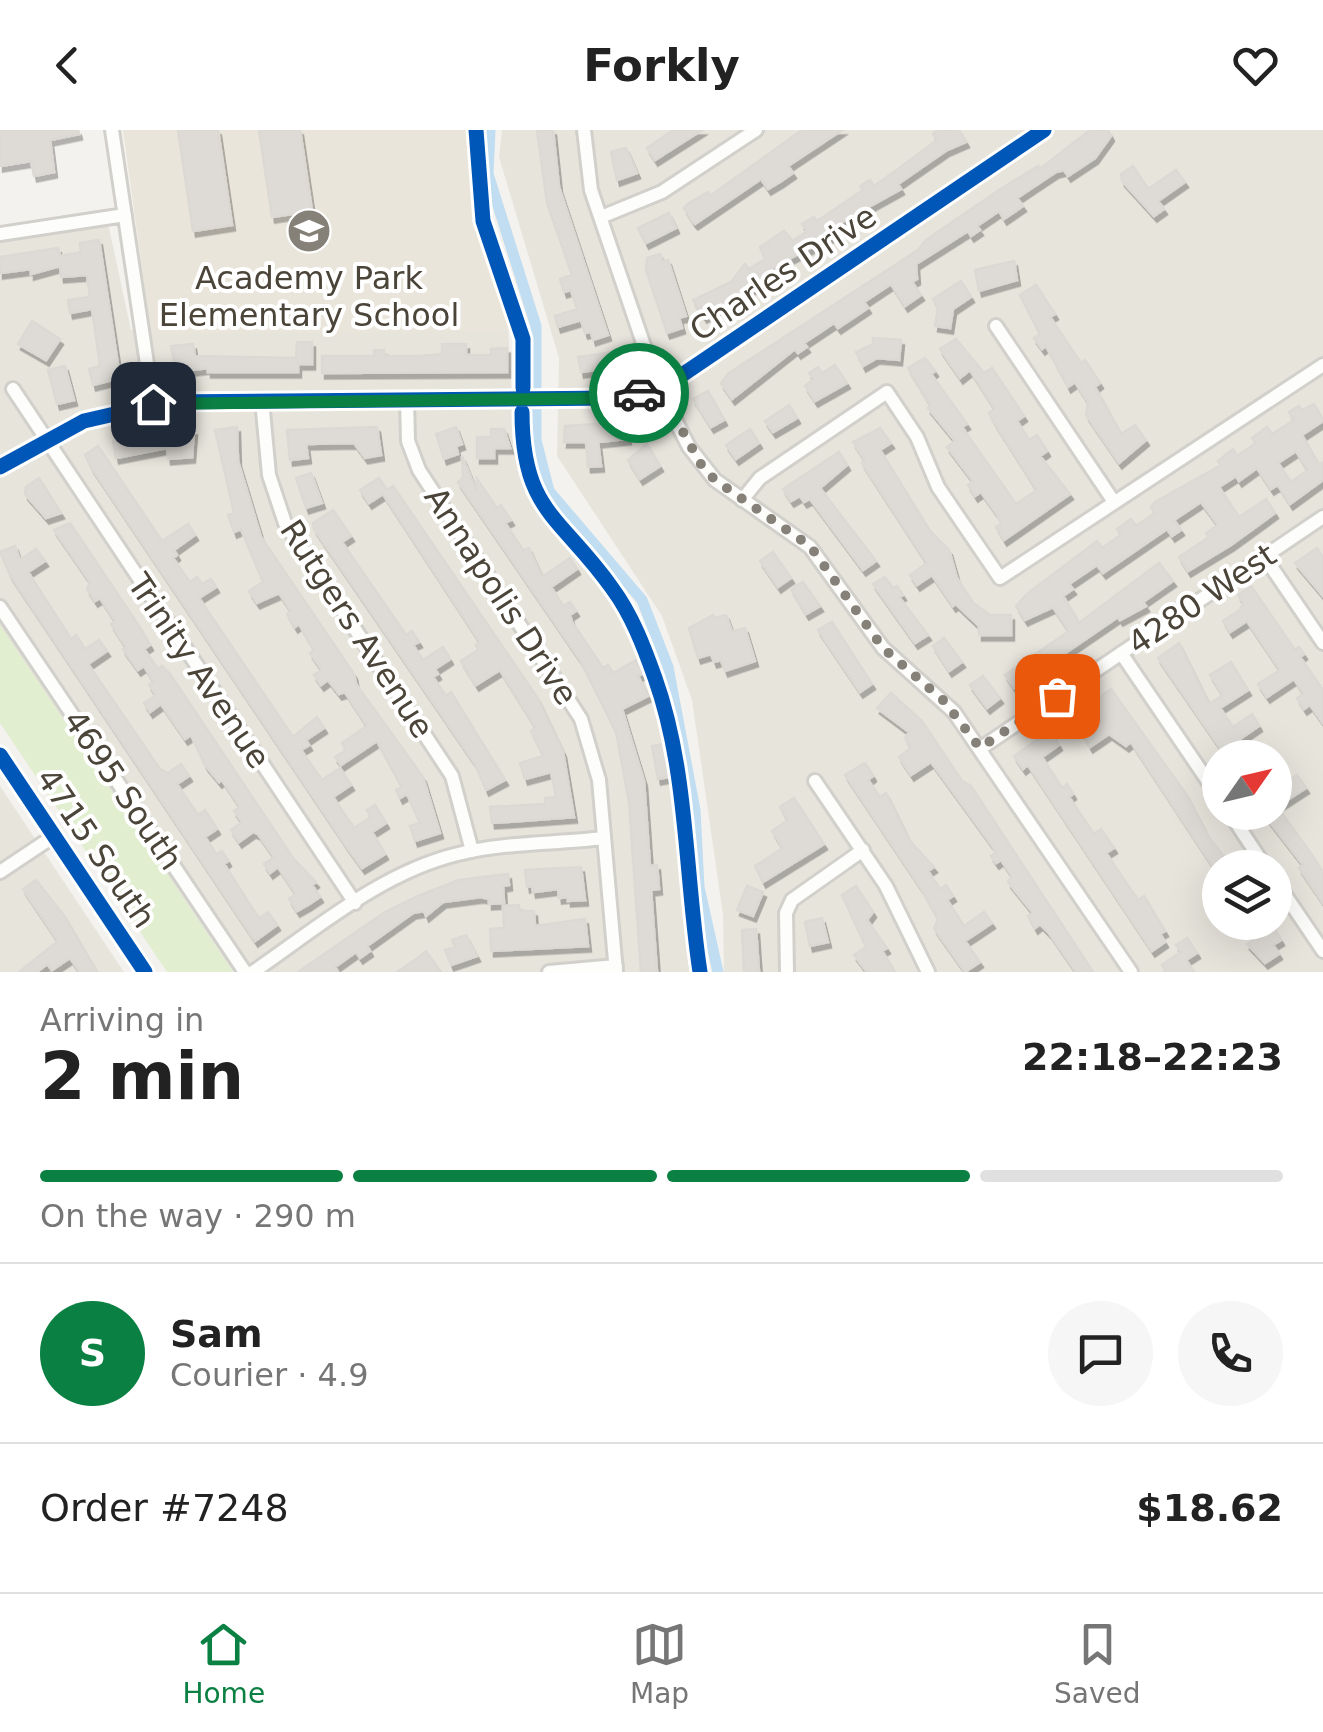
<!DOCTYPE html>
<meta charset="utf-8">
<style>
body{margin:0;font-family:"DejaVu Sans",sans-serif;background:#f6f6f6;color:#222;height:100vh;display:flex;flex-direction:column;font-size:38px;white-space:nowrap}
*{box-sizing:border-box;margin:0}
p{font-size:32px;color:#767676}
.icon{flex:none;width:55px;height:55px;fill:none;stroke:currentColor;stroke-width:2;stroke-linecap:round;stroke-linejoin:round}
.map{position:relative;height:842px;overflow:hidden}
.drawer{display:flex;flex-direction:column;background:#fff;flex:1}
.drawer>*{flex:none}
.needle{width:65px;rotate:56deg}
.fabs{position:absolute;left:1202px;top:610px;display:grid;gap:20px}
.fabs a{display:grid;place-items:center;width:90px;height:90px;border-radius:50%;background:#fff;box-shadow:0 10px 40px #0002;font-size:50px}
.pin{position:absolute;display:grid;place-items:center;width:85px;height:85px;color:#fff;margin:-42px;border-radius:20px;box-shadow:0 5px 15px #0006}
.courier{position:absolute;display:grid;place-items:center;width:100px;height:100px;margin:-50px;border:8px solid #0b8043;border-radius:50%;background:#fff;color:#222;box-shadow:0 2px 12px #0007}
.summary em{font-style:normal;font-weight:600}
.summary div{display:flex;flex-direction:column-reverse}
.summary{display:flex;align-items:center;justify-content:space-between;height:170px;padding:0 40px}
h1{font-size:65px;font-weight:600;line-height:75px}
.bar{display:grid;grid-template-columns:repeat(4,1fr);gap:15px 10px;align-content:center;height:120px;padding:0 40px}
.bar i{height:12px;border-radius:8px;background:#e0e0e0}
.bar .active{background:#0b8043}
.bar p{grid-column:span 4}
.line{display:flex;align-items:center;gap:25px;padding:0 40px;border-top:2px solid #e0e0e0}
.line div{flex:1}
.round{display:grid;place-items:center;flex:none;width:105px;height:105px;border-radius:52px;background:#f6f6f6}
header{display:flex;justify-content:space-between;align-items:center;height:130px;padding:0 40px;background:#fff;font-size:45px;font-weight:600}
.tabs{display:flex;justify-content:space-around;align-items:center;height:140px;border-top:2px solid #e0e0e0;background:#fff;font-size:28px;color:#767676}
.tabs a{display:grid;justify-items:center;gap:5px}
.tabs .active{color:#0b8043}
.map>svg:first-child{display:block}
</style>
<header><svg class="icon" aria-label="back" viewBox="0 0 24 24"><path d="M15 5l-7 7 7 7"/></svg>Forkly<svg class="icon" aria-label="heart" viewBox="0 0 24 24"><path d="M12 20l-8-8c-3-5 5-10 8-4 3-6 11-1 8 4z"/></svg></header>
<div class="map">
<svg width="1323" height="842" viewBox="0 0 1323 842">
<defs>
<filter id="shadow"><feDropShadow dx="3" dy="5.5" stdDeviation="0" flood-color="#0004"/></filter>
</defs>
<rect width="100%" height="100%" fill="#f4f2ee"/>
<!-- residential -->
<path fill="#e7e4dc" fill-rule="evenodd" d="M502,0H1323V842H724L723,785L692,570L662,486L557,326L559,228L499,27ZM1220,628H1275V682H1220ZM1220,738H1275V792H1220Z
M105,79L131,200L508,193L514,312L524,352L557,403L588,432L622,485L666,602L691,842H233L0,497V96Z
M0,656L124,842H0Z"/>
<!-- education -->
<path fill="#eae5da" d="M123,0H471L474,66L510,201L151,204Z"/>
<!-- green -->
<path fill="#e1eecf" d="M0,495L233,842H167L0,593Z"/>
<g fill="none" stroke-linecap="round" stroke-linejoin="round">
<!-- canal -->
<path stroke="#c0ddf1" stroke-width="11" d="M490,0L488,44L536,196V310L549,361L642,470L668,537L695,680L699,757L718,842"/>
</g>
<!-- building -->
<path fill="#dedbd6" stroke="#dcd9d4" stroke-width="2.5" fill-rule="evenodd" filter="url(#shadow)" d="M0,0H78L79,4L50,10L54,42L34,46L31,31L0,36Z
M178,0H218L232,95L193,101Z
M259,0H300L312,81L272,87Z
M537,0H553L559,57L608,205L593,210L591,202L585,203L581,190L558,197L555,186L577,179L571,160L564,162L560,149L572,145L547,73Z
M673,0H702L655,30L647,18Z
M802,0H842L788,36L793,43L780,52L768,59L761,49L695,94L693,92L684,78L689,73L708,62L710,66Z
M938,0H959L966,12L947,20L898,54L901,59L847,89L832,99L834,103L828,109L781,133L765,143L767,147L760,154L704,187L693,170L731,152L745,134L749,139L765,129L760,117L784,101L793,111L807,101L802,94L814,87L817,91L863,60L860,56L870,50L874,56L898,39L937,10L933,4Z
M1090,0H1108L1111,6L1095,28L1068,46L1064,40L1056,42L1017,68L1023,76L1004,89L999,81L977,96L980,100L971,106L968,101L916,134L917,149L912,152L921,165L905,176L891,154L864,172L868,178L838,198L834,193L804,213L807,217L798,223L795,219L732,269L721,253L729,243L918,120L926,110L999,60L1038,36L1040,39Z
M626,18L637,43L617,50L611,22Z
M1133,36L1148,59L1176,40L1185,52L1158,71L1164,79L1154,86L1122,51L1121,44Z
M669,83L676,98L646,113L638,98Z
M99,110L120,248L93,255L89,239L100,236L92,179L70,183L68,170L90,167L87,145L61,147L60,136L31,144V139L0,143V127L58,118L60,126L81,122L80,113Z
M660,124L663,132L668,130L686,186L679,188L682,198L667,203L646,140L647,128Z
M1014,131L1017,150L979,161L975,140Z
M961,151L971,167L953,179L950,198L935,196L938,178L933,169Z
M1036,155L1055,184L1050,187L1081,233L1085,230L1100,253L1095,257L1121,304L1135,295L1146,310L1119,333L1086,285L1088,272L1075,252L1068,257L1046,216L1042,219L1034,208L1040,204L1020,165Z
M32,191L60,209L46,230L18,214Z
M873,208L901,210L899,230L877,228L863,236L856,222L873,214Z
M956,209L984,243L992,238L1024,286L1017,291L1029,310L1037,305L1047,321L1040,326L1070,364L1004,410L996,397L1001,394L998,386L981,362L975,366L968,355L973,351L947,317L955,311L928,278L931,276L908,238L925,228L935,241L931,244L967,294L962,297L1016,374L1037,360L994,292L989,283L995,279L970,240L960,248L940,219Z
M297,212H312V234H298V242H208V238L176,242L171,216L193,214L195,226L296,228Z
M442,214H466V225H491V219L507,218V242L322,243V226H374V220H384V226H421L442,224Z
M613,222L616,237L581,242L578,227Z
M835,235L847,253L815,271L805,256L814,249L809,243L818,237L822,243Z
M65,236L74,270L57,274L48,240Z
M708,261L724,290L711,297L693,269Z
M1314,274L1323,291L1302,305L1319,335L1323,332V350L1290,374L1278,355L1271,359L1257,338L1239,351L1236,346L1219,357L1239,387L1266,369L1275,383L1231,415L1188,441L1179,427L1209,407L1206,403L1218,395L1201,372L1174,390L1181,400L1172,406L1167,399L1103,443L1097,435L1069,454L1073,459L1063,466L1079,493L1159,433L1173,451L1143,472L1146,476L1120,490L1118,487L1014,558L1005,545L1069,501L1053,477L1025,490L1016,476L1027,464L1097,411L1102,418L1121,405L1117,399L1131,389L1136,396L1155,383L1151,377L1155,372L1221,335L1218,331L1233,319L1237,326L1256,313L1252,308L1267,297L1272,304L1294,290L1289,282L1299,276L1302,280ZM1296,321L1308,340L1291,352L1278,333Z
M789,275L797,288L773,302L765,291Z
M626,292L628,309L598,312L601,336L588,337L586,312H564L565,296Z
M237,297L238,331L261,407L354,544L356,554L423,647L440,703L415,711L410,696L420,693L407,664L400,668L396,660L402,657L377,611L341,635L335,627L346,620L342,613L367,596L345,562L339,564L328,550L321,555L314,545L322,540L310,523L314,520L299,494L295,497L287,484L291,481L279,463L257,473L249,461L263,452L241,399L234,402L228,385L234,383L215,300Z
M377,297L381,325L365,328L354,313L306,314L308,328L290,330L287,300Z
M456,297L462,314L456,316L458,324L444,329L436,304Z
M880,298L891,313L880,320L930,401L949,420L957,448L973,473L990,485H1011V505H979V496L956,474L953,476L932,445L917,455L910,445L927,433L862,333L865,331L853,312Z
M491,299H504L510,318H494V328H477V307H491Z
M750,299L759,313L736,329L726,315Z
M194,300L192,327L168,329L167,318L116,328L113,311Z
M647,314L660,336L640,349L628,330Z
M98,316L162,411L188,394L195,405L174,420L177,425L173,428L190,452L197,447L202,454L211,449L216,457L199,468L293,607L317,587L324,598L306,610L309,615L301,620L322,650L340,638L351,655L333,667L354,698L371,687L367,680L375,675L386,693L372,702L385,724L362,738L346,716L91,337L85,325Z
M839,322L847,335L820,358L876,431L863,440L810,369L804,372L800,366L791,371L783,359Z
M462,326L477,362V349L497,378L501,375L511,390L505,393L523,420L529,418L542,447L570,428L577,439L551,457L563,476L570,472L576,481L570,485L572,492L603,538L608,535L613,543L638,529L646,542L638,546L648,566L622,579L644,651L650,736L657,735L659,759L651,760L657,842H641L629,672L616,602L580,530L458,352L463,348Z
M311,343L322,373L306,378L296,348Z
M39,348L47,361L61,383L46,388L25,364L26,357Z
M379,348L387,360L393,356L537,567L563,622L574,687L492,693L490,677L545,674V668L556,667L551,642L525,649L520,633L543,626L531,601L536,598L500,540L476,555L461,531L478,520L476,515L480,512L383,364L369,373L360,360Z
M333,380L351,406L342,412L406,505L412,501L419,512L413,515L423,530L443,517L450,529L435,539L438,544L433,547L446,566L451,562L505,650L486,660L475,634L314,399L313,393Z
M70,393L139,496L150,515L144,519L158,539L162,536L170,544L293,728L316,752L312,755L320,767L308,775L297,781L289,769L296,764L278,737L270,743L264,734L274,727L258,704L253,702L239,712L231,700L242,692L234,681L240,677L222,650L219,652L205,635L191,605L185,609L161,574L150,582L144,573L156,565L149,555L154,552L144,536L138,540L123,519L126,517L111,494L115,491L100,468L95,471L87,459L90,452L54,400Z
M15,416L20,430L36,419L45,431L28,442L71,509L76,505L85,519L99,510L107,521L88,534L160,639L168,643L181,634L189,646L177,654L198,685L205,680L217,699L205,707L216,724L222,721L228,731L224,734L256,784L260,788L268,782L277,795L255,811L10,445L0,422Z
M1317,418L1323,427V466L1295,433Z
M773,422L791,448L778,457L760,431Z
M885,447L893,458L897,456L903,465L899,467L928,505L915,513L873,454Z
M803,452L820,476L806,484L791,459Z
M1251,456L1295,520L1299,517L1304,524L1300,527L1323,560V593L1310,575L1304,579L1297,568L1304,564L1294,549L1267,567L1258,554L1280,540L1247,491L1230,502L1223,491L1240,480L1243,473L1238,465Z
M713,485L714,488L726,485L732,502L745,498L755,531L725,541L721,530L714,532L711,524L698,528L689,498Z
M832,492L872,554L860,562L818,500Z
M944,508L962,532L949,541L933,516Z
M1179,513L1209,574L1223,565L1210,545L1231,532L1238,544L1248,560L1220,578L1233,597L1252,584L1259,596L1240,609L1253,628H1227L1158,528Z
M983,546L1000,568L987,578L970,555Z
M1111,559L1186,664L1208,706L1233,738H1214L1131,612L1126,616L1109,604L1090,617L1083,605L1103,592L1091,574Z
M891,563L922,591L962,651L971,656L1093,842H1076L1049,803L1040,794L1035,798L1028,786L1033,783L1008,752L1012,746L1001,730L996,733L991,726L996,723L993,717L931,632L911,645L899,627L911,618L905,608L909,602L877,578Z
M1050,601L1059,615L1042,627L1062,658L1067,654L1073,664L1069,667L1094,704L1101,699L1114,718L1106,723L1138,770L1144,766L1165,801L1160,804L1165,812L1152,821L1028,635L1023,639L1014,626Z
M664,614L669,647L658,649L652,616Z
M865,633L873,646L868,650L880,667L886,663L909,710L934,737L928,741L940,759L946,755L953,766L947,770L964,796L984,782L992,793L965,811L980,832L965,842L934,798L938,789L921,758L845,645Z
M1297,645L1306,658L1275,678V659Z
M794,668L824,714L763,752L755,736L783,718L772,701L788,690L780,677Z
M1262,682H1281L1310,722L1323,742V773L1299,738L1303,735Z
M581,737L585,770L568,771V767L559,768L558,759L533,762L532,756L527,757L525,740Z
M508,744L509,755L503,756L504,773L489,774V769L481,767L443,772L426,786L424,781L413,783L367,816L370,821L360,828L356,822L335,837L338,842H298L385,782L418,766L459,750Z
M36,750L65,787L97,842H80L70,828L52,840L47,834L37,842H19L58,811L23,759Z
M747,756L763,762L753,786L737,780Z
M856,756L873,782L867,790L887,818L882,821L895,842H867L854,825L866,817L842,765Z
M519,775V781H534L535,796L585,789L588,816L491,821L490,799L504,798L503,776Z
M822,788L828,812L810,816L805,792Z
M1274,798L1281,810L1273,815L1279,824L1265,833L1247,814Z
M756,799L759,842H744L742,800Z
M466,805L477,826L451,835L445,820L455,817L452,810Z
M1187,808L1197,823L1186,830L1194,842H1166L1162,835L1181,822L1176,815Z
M426,821L441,842H397L415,830Z"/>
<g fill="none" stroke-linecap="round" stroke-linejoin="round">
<defs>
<path id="minor" d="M112,0L153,274
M584,0L591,60L658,257L689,317L715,350L810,417L883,518L954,582L1131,842
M601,87L662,62L756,0
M0,104L125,85
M996,196L1114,372
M13,259L355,773
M407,269L408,311L419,340L581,589L599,650L616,842
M262,270L269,345L285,393L452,646L472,721
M0,337L84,291L167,272L616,268L682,245L1044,0
M742,370L760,348L887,262L917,307L938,357L1000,448L1323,235
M1264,426L1323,513
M0,477L245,842
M1121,523L1220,669
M981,618L1323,387
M815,651L886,756L928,842
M1229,682L1266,738
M0,742L54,706
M1275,750L1323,821
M253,842C316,799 382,742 458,724C505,712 555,714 603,708
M549,842L616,836
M787,842L786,783L792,770L863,720"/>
<path id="major" d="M0,625L145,842"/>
</defs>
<!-- minor casing -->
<use href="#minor" stroke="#d2d0cb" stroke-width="18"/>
<!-- major casing -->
<use href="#major" stroke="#d6cebb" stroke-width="20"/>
<!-- minor -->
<use href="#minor" stroke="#fdfdfc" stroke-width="12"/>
<!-- major -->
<use href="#major" stroke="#f2efe6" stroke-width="15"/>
<defs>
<path id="cycleway" d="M476,0L483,91L523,209V258
M522,282C522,382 561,386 612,458C632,485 644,517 655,548C688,640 685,745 700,842
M0,337L84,291L167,272L616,268L682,245L1044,0
M0,625L145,842"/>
</defs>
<!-- cycleway casing -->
<use href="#cycleway" stroke="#fff" stroke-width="21"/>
<!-- cycleway -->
<use href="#cycleway" stroke="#0057b8" stroke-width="15"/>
</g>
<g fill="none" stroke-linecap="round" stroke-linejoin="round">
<!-- done -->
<path stroke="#868178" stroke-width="10" stroke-dasharray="0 18" d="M639,263L658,257L702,336L715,350L810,416L883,518L944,571L980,618L1057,566"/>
<!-- route -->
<path stroke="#0b8043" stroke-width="12" d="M153,274L616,268L639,263"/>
</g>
<!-- icons -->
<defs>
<symbol id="school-disc" viewBox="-11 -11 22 22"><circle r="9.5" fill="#868178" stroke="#fff"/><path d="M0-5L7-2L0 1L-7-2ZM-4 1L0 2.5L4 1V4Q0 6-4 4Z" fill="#fff"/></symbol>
</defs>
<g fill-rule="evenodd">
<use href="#school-disc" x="284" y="76" width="50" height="50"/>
</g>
<g text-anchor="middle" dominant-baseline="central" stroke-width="8" stroke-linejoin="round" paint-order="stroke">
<!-- street labels -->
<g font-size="32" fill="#4b4439" stroke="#fff">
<text transform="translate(783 143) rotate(-34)">Charles Drive</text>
<text transform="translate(501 466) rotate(57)">Annapolis Drive</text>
<text transform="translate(1202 469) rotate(-34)">4280 West</text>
<text transform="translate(357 499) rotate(57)">Rutgers Avenue</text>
<text transform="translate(199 541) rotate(56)">Trinity Avenue</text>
<text transform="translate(123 660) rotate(56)">4695 South</text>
<text transform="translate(96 718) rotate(56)">4715 South</text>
</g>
<!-- poi labels -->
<g font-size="32" fill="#4b4439" stroke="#fff">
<text x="309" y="148">Academy Park<tspan x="309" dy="37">Elementary School</tspan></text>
</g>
</g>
</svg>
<div class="fabs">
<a><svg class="needle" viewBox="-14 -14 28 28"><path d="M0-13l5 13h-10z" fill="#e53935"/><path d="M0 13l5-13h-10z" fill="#767676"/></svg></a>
<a><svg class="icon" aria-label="layers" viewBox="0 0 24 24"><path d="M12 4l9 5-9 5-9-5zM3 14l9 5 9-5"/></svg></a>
</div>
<div class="pin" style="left:1057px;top:566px;background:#ea580c"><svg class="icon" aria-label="bag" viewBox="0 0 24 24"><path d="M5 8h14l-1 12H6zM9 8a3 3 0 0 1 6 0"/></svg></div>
<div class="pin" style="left:153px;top:274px;background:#1f2937"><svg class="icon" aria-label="home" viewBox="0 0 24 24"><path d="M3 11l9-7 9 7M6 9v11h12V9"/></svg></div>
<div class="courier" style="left:639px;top:263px"><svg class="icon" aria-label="car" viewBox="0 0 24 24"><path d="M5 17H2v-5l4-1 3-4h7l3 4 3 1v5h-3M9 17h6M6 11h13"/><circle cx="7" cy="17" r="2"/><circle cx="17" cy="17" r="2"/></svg></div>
</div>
<section class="drawer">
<div class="summary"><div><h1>2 min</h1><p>Arriving in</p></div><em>22:18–22:23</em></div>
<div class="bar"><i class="active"></i><i class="active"></i><i class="active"></i><i></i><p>On the way · 290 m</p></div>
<div class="line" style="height:180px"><b class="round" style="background:#0b8043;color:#fff">S</b><div><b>Sam</b><p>Courier · 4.9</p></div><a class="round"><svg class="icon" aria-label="chat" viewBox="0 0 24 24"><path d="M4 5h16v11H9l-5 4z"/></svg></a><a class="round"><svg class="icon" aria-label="phone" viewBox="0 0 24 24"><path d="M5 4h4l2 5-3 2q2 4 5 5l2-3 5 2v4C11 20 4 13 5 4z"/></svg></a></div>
<div class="line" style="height:130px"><div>Order #7248</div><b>$18.62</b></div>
</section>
<nav class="tabs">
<a class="active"><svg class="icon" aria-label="home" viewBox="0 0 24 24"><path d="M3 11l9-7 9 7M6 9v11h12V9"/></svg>Home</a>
<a><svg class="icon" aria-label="map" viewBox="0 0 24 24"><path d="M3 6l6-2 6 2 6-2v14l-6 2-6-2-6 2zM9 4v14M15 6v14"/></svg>Map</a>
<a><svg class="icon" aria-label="saved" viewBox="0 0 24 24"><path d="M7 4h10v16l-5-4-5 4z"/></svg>Saved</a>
</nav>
